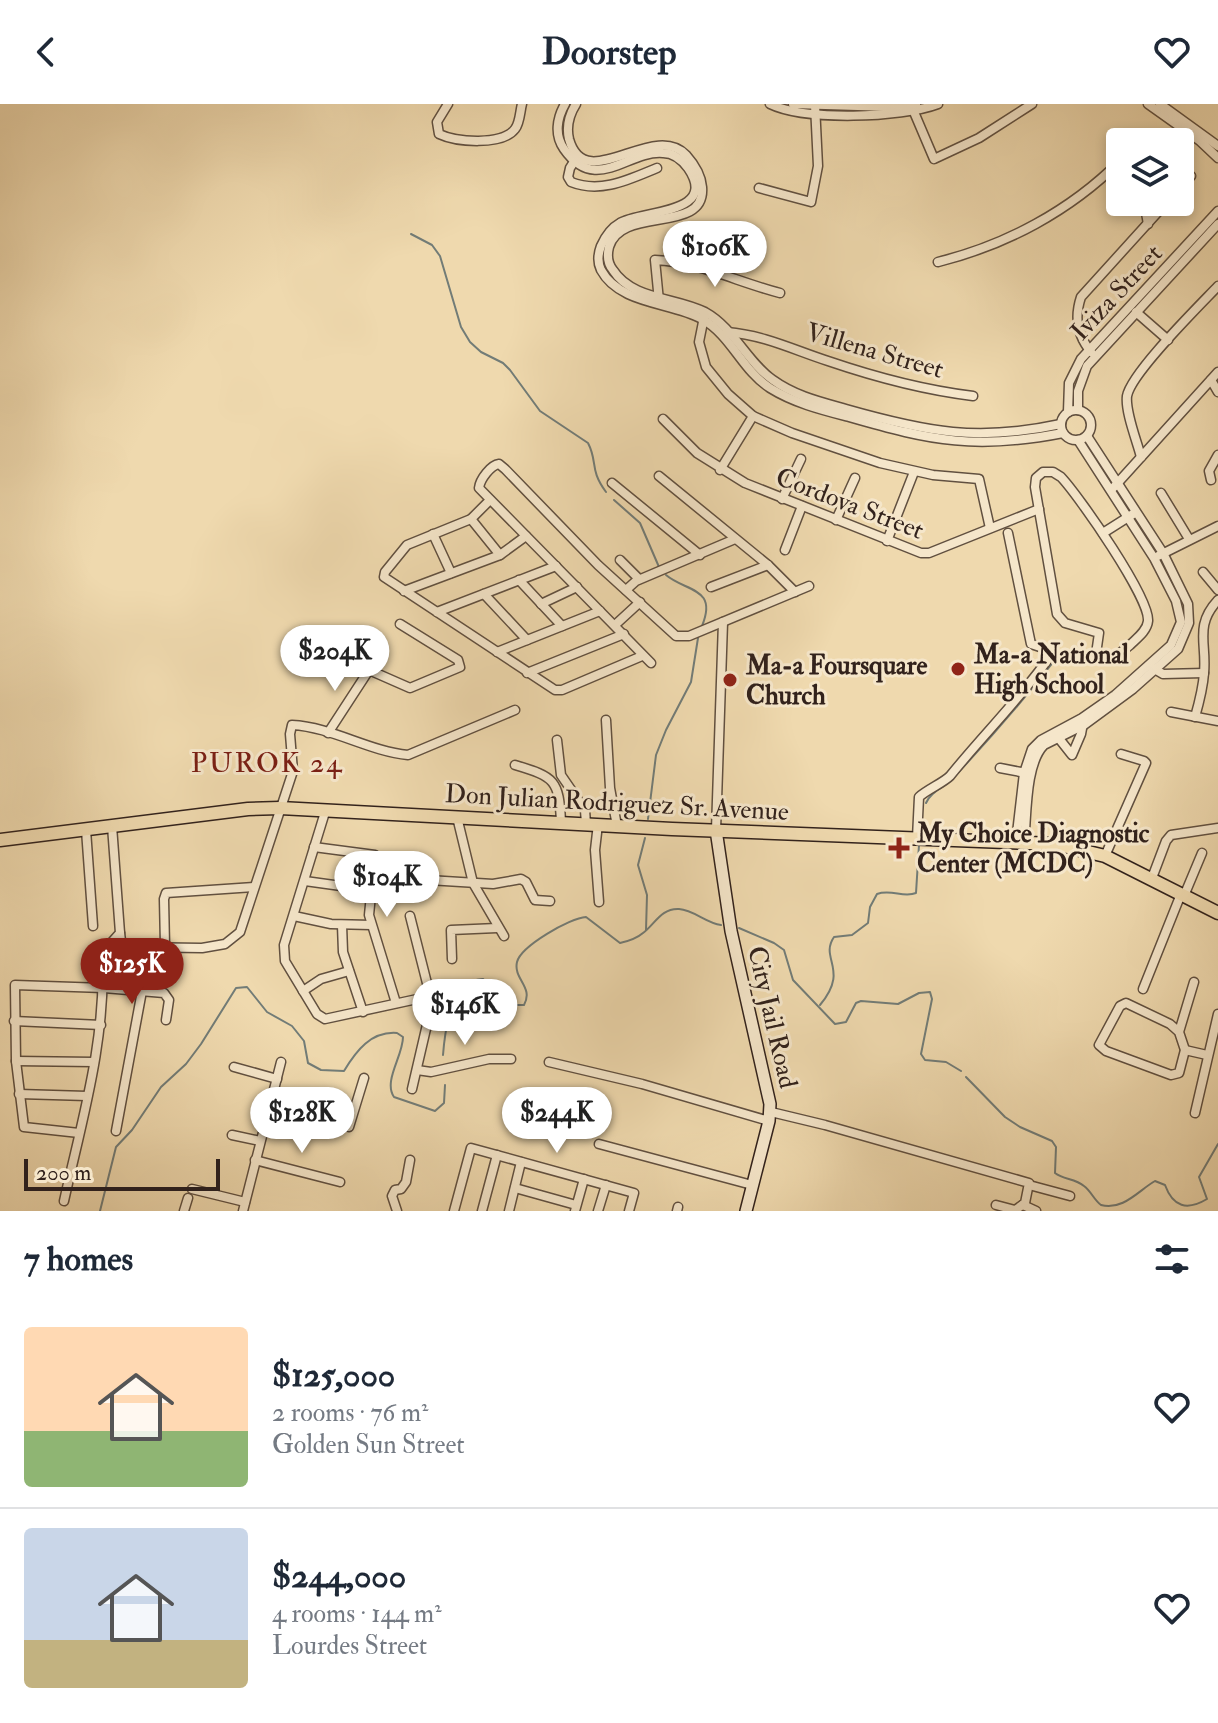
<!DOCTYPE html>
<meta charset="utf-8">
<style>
:root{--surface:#fff;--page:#f2f2f3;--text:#1f2937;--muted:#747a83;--line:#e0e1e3;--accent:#8f2418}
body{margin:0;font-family:"IM FELL Double Pica",serif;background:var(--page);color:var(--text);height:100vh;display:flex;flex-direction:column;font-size:30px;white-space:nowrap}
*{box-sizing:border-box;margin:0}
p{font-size:26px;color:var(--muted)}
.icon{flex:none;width:44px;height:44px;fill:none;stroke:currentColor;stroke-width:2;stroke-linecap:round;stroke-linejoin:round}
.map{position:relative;height:1107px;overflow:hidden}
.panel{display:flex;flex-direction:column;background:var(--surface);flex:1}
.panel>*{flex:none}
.tools{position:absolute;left:1106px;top:24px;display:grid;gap:16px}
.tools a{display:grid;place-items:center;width:88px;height:88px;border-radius:8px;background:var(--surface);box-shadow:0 4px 12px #0003;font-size:40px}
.scale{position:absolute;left:24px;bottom:20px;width:196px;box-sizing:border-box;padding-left:8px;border:4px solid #32221c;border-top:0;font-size:22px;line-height:28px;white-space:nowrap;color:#32221c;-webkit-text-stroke:6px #f5e6ca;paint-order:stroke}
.price{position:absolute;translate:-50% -68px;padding:0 18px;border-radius:28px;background:#fff;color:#222;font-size:26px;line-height:52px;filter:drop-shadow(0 2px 4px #0008)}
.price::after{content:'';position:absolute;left:50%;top:48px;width:24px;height:18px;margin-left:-12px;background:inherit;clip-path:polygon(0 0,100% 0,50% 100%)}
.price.current{background:var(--accent);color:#fff}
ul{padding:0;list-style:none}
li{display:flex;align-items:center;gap:24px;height:200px;padding:0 24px}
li+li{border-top:2px solid var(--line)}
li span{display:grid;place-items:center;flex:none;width:224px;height:160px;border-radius:8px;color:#555}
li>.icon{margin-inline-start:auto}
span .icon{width:96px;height:96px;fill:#fffc;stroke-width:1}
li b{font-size:34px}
h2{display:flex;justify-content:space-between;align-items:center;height:96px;padding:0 24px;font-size:34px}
header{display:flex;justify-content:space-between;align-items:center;height:104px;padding:0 24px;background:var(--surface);font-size:36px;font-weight:800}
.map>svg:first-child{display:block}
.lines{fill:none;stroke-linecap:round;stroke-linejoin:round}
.stream{stroke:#727c77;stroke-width:2}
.street-casing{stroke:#615040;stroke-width:11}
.secondary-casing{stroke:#32221c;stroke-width:14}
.primary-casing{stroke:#32221c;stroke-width:15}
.street{stroke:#f5e6ca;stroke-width:8}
.secondary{stroke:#f5e6ca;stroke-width:11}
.primary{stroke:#efd9ae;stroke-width:12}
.poi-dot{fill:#8f2418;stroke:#f5e6ca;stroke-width:3}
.labels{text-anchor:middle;stroke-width:6;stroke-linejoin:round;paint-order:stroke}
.street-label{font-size:26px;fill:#32221c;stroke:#f5e6ca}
.poi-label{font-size:26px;font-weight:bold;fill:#32221c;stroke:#f5e6ca;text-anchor:start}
.neighbourhood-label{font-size:28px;letter-spacing:2px;fill:#7a1f14;stroke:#f5e6ca}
</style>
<header><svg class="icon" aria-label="back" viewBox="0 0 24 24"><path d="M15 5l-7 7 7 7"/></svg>Doorstep<svg class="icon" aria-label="heart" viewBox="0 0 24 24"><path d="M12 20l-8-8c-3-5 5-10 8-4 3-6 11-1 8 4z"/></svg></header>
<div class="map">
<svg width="1218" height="1107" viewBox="0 0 1218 1107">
<rect width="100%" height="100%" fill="#efd9ae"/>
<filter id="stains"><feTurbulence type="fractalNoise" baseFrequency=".0025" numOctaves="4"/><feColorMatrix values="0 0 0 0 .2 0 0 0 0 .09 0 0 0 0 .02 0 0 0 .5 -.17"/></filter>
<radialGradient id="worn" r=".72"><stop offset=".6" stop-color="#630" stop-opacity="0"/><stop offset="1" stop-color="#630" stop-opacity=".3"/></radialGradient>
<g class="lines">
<g class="stream">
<path d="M 411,130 L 432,141 L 440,152 L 461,223 L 470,238 L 481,248 L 503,259 L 510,266 L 540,307 L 588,339 C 598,358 589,365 606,388"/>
<polyline points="614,396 640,419 659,463"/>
<path d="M 666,471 C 686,488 718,483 702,522"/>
<path d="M 926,699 C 931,687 945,683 953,674 C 990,635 1025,594 1059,551"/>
<polyline points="648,715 656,651 666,626 691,578 698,534"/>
<polyline points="645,734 638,761 647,791 646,826"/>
<polyline points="739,824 774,839 784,846 793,876 835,920 846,918 856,899 861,897 898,900 919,889 930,888 932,895 921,950 925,956 946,958 961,967"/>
<path d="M 820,901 C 850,865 819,855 834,833 L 852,831 L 868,819 L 870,803 L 877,790 C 891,785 904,794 916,789 L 919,741"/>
<path d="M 443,951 C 445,925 451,876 483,875 L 512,901 L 524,901 C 534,883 513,875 517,858 C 521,842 570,814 586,813 L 620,839 C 629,837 636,835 643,829 C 655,820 661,804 679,805 C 694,806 706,819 721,821"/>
<path d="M 966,973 L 1005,1013 L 1020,1023 L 1052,1037 L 1056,1043 L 1055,1069 C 1064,1076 1075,1074 1084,1082 C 1091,1087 1094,1096 1101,1101 C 1123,1107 1139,1086 1155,1077 L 1165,1081 C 1173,1103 1187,1107 1207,1095 L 1199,1073 L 1218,1040"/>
<path d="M 100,1107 L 116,1043 L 132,1026 L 161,983 L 186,960 L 201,940 L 236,884 L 247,883 L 267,908 L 292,922 L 304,937 L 308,959 L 321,966 L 344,967 C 356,947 371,927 397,929 L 403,933 C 403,952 383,977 394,993 L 435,1007 L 444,999 L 445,981"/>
</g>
<defs>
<g id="street">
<path d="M 448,0 L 437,18 L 439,30 C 456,38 502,42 515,25 C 520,19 520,7 522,0"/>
<path d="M 565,0 C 557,14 554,31 564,45 C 596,91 627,46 663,49 C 674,49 682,56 688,64 C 720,111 641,106 620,119 C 611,124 605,133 601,142 C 598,150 597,158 601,166 C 620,201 672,198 702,215 C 731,231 742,266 770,284 C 794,299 822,306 849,313 C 932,337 977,346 1063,329"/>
<path d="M 576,0 C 569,11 566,22 569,35 C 585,93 653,16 686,51 C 694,60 701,71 702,83 C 706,131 621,101 609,143 C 607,151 608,160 613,166 C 632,196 676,193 705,208 C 734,224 747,258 773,276 C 795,292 821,298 846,305 C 927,328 978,338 1061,320"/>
<path d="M 770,0 C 805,17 901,14 938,0"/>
<polyline points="793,0 890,3 916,0"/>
<polyline points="1148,0 1200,37 1218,54"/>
<polyline points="1160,0 1218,42"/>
<polyline points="911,1 934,55 979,34 1032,0"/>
<path d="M 577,53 L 570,64 L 568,73 L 571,78 C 601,90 630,75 657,64"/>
<polyline points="759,84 811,98 818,62 815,1"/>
<polyline points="1180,84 1191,72"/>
<polyline points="1144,98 1148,120"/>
<path d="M 938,158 C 1006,141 1070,107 1120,57"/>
<path d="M 659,197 L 655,156 C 699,158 737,178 780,189"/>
<polyline points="1136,208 1168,236"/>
<polyline points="704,213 699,238 706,263 728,290 753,312 792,329 880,359 933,371 979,375 990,424"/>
<path d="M 727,228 C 764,231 794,246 828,257 C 875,273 924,286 973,292"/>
<path d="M 1091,248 C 1077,231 1074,214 1081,193 L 1167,98"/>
<polyline points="1211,276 1218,288"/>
<circle cx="1076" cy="321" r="15"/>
<polyline points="1078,306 1078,287 1087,262 1218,120"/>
<polyline points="1068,308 1069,279 1081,255 1218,107"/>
<polyline points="663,315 697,349 745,379 921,449 929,449 1039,405"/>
<path d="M 1141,353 C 1137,337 1125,308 1127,292 C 1131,269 1199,202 1218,182"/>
<polyline points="720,366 753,312"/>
<path d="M 1043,368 L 1053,368 L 1061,373 C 1079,392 1150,494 1148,517 C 1147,527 1137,534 1130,541 C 1121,548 1115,555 1104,556 L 1096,550 L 1099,529 L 1065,519 L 1057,510 L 1035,383 L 1036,374 Z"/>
<polyline points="659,372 768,461 795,488"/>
<polyline points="1211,376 1209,367 1218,351"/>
<polyline points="612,379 700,451"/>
<polyline points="1114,383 1218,268"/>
<polyline points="1161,389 1189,435"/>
<polyline points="782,395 801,355"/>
<polyline points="490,396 471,415 407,441 385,468 384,473 555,586 562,586 642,552"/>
<polyline points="471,415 500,451"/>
<polyline points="836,416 855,374"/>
<polyline points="1103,429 1133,410"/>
<polyline points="433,430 451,469"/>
<polyline points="887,437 914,368"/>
<polyline points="785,446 802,402"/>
<polyline points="1158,452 1218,422"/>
<polyline points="620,456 639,475"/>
<polyline points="1203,468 1218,486"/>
<polyline points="519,476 562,522"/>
<polyline points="711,483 768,461"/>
<polyline points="626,486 636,477 735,435"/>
<polyline points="404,487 500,451 526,432"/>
<polyline points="484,490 527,536"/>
<polyline points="541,500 577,483"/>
<polyline points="437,508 556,462"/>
<polyline points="615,521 640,498"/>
<polyline points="497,548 600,507"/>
<path d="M 651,559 L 479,384 C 480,375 491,361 499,360 L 505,365 L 598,461 L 676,532 L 689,532 L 809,482"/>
<polyline points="1151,563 1163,570 1204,569"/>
<polyline points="527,569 624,530"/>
<polyline points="1171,608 1218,617"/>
<path d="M 1195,613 C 1199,599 1203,584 1204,569 C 1207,539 1194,522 1218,496"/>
<polyline points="606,616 610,684 617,722"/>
<polyline points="328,629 369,566 410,584 460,563 458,556 400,520"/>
<polyline points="1057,632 1072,651 1081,630 1083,619"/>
<polyline points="557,636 561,671 585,706 586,720"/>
<path d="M 515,661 C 555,673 559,676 561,718"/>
<polyline points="1000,664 1026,669"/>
<polyline points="326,705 284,841 285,857 317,910 325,915 431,892"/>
<polyline points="457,713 473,779 504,832"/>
<polyline points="598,720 595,746 599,798"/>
<polyline points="86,726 93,822"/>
<polyline points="716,726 723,518"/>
<path d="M 917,734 L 919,693 C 928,685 943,679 950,672 C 983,631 1021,594 1051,551 L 1049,546 L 1031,540 L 1008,429"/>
<polyline points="1016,738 1024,669 1032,645 1041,636 1082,614 1115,591 1171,541 1181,518 1176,497 1154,454 1078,336"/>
<path d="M 1024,739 C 1027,712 1025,660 1044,641 L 1084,621 L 1133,585 L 1178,545 L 1189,519 L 1188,500 L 1163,449 L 1087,332"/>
<polyline points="314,743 375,751 369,811 396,899"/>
<polyline points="1105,752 1146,659 1144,657 1121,650"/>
<polyline points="396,774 493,780 521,775 526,778 535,796 550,797"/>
<polyline points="1152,774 1166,737 1171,731 1218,724"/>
<polyline points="305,777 370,786"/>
<polyline points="1184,792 1202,749"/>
<polyline points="294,812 331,820 371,821"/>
<polyline points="410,812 432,899 412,985"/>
<polyline points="342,821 343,848 363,908"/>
<path d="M 120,829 L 121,837 L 130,843 L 202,844 L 225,840 L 240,828 L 293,667 L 290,630 L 292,621 C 332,623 368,647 408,651 L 515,606"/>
<polyline points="165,842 164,795 166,789 254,783"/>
<polyline points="452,855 451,826 497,824"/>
<polyline points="1143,885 1181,790"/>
<polyline points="303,887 321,875 349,867"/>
<polyline points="14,917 101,921"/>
<polyline points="1179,928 1170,920 1126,899 1120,902 1099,941 1106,947 1171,971 1179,969 1185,946 1179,928 1194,878"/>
<polyline points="1185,946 1207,951"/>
<polyline points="16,957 94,958"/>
<polyline points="549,958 642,980 769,1017"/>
<polyline points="234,963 277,975"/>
<polyline points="417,966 431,968 489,955 511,955"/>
<polyline points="19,990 87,992"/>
<polyline points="269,1005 349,1023 364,974"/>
<polyline points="771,1008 825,1021 1029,1079 1025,1099 1014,1107"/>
<polyline points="1195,1009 1218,910"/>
<polyline points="116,1027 142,887"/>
<polyline points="79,1029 24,1023 16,957 15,881 104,884 164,889 169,896 166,916"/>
<polyline points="232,1031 260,1037"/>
<polyline points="599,1040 752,1081"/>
<polyline points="255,1056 340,1078"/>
<polyline points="1029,1081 1070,1092"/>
<polyline points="515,1084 576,1101"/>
<polyline points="192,1085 245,1098"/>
<path d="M 64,1097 C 82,1016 107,933 102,849 L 120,829 L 112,722"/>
<polyline points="996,1101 1015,1106"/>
<polyline points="1023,1101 1036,1107"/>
<polyline points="184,1107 188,1094"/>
<polyline points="243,1107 281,958"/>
<polyline points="397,1107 392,1092 395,1086 401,1085 406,1078 410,1056"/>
<polyline points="454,1107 471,1044 634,1089 629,1107"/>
<polyline points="482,1107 497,1051"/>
<polyline points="509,1107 521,1058"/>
<polyline points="575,1107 584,1075"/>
<polyline points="598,1107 606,1081"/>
<polyline points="677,1107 678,1103"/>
</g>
<polyline id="secondary" points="716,726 731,827 770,1000 769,1017 746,1107"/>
<polyline id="primary" points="0,736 248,705 280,704 672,725 1055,740 1105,752 1218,809"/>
</defs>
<use href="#street" class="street-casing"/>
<use href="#secondary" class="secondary-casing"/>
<use href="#primary" class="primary-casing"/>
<use href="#street" class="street"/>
<use href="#secondary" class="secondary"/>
<use href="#primary" class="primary"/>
</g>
<g class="poi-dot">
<circle cx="958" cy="565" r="8"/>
<circle cx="730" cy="576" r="8"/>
<path d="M895 732h8v8h8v8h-8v8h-8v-8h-8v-8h8z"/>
</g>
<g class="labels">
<g class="street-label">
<text transform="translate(1116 188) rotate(-47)" y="9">Iviza Street</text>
<text transform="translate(875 246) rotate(16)" y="9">Villena Street</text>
<text transform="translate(850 399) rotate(21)" y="9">Cordova Street</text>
<text transform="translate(617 698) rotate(3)" y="9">Don Julian Rodriguez Sr. Avenue</text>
<text transform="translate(773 913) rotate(77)" y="9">City Jail Road</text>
</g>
<g class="poi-label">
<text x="974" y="559">Ma-a National<tspan x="974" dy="30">High School</tspan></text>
<text x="746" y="570">Ma-a Foursquare<tspan x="746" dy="30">Church</tspan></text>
<text x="917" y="738">My Choice Diagnostic<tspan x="917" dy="30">Center (MCDC)</tspan></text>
</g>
<g class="neighbourhood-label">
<text x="267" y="668">PUROK 24</text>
</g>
</g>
<rect width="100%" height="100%" filter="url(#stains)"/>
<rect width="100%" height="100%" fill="url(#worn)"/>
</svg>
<div class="tools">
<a><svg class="icon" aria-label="layers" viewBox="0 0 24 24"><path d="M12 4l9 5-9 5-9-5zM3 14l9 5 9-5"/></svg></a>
</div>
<div class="scale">200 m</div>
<b class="price" style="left:715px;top:185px">$106K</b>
<b class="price" style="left:335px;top:589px">$204K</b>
<b class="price" style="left:387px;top:815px">$104K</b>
<b class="price current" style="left:132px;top:902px">$125K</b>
<b class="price" style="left:465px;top:943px">$146K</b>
<b class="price" style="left:302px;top:1051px">$128K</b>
<b class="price" style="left:557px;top:1051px">$244K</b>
</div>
<section class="panel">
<h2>7 homes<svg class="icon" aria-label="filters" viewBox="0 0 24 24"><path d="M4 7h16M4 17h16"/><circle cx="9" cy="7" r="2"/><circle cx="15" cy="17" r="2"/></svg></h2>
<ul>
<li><span style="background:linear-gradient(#ffd9b3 65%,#8fb573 0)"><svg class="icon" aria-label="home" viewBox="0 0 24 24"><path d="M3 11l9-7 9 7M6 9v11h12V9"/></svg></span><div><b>$125,000</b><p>2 rooms · 76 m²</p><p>Golden Sun Street</p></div><svg class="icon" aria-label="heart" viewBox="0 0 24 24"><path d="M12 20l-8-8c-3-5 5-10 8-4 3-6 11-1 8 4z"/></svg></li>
<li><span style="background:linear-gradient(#c9d6e8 70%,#c2b280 0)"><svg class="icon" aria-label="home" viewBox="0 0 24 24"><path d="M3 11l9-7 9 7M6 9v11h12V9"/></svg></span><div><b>$244,000</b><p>4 rooms · 144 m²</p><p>Lourdes Street</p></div><svg class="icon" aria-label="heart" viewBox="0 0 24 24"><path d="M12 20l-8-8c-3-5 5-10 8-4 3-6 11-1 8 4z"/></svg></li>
</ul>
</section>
